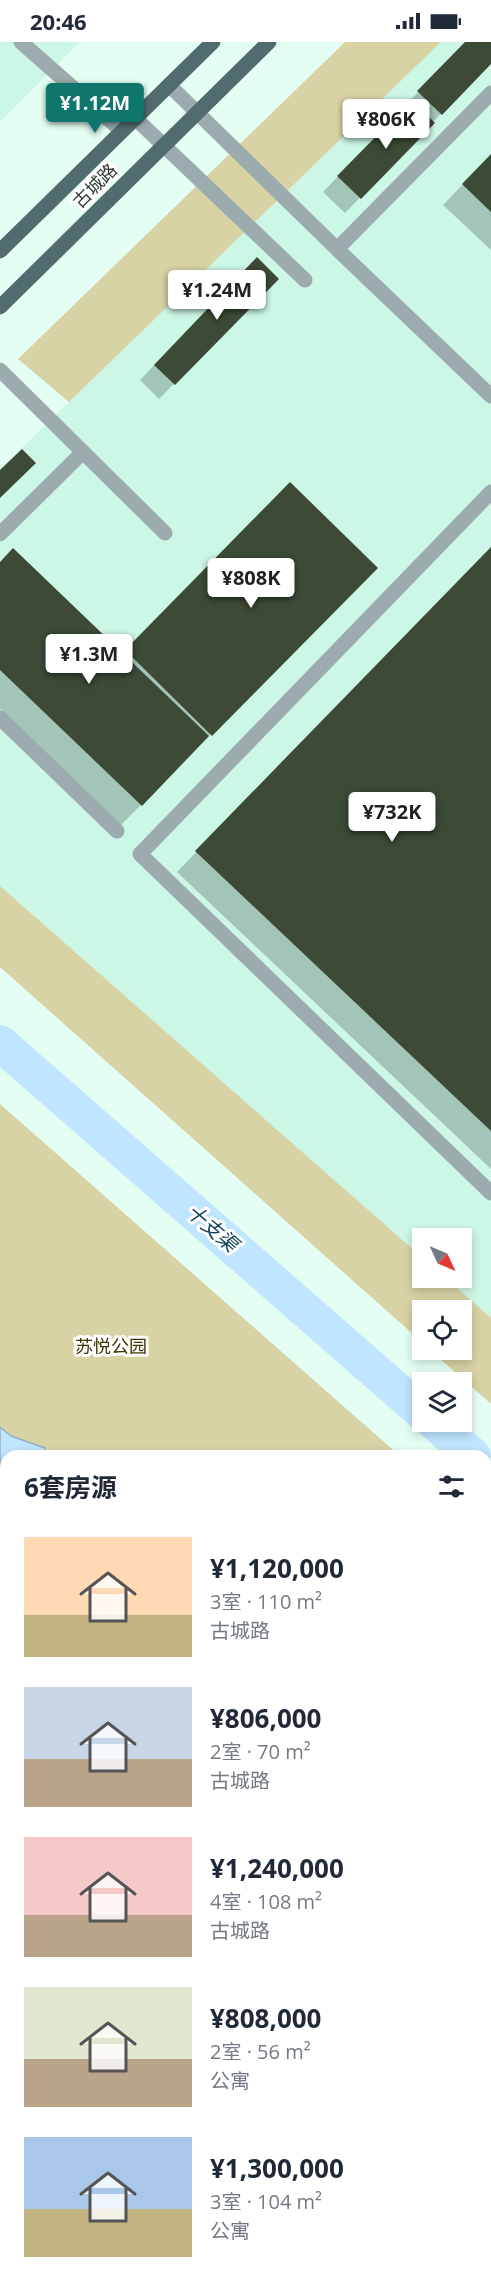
<!DOCTYPE html>
<html lang="zh">
<meta charset="utf-8">
<style>
:root{--surface:#fff;--page:#f2f2f3;--text:#1f2937;--muted:#747a83;--accent:#0f766e}
body{margin:0;font-family:"Open Sans","Noto Sans SC",sans-serif;background:var(--page);color:var(--text);height:100vh;display:flex;flex-direction:column;font-size:22px;white-space:nowrap}
*{box-sizing:border-box;margin:0}
p{font-size:20px;color:var(--muted)}
.icon{flex:none;width:33px;height:33px;fill:none;stroke:currentColor;stroke-width:2;stroke-linecap:round;stroke-linejoin:round}
.map{position:relative;flex:1;overflow:hidden}
.sheet{position:absolute;left:0px;top:1408px;width:492px;height:836px;display:flex;flex-direction:column;background:var(--surface);border-radius:18px 18px 0 0;box-shadow:0 3px 9px #0003}
.sheet>*{flex:none}
.needle{width:39px;rotate:134deg}
.buttons{position:absolute;left:412px;top:1186px;display:grid;gap:12px}
.buttons a{display:grid;place-items:center;width:60px;height:60px;border-radius:0px;background:var(--surface);box-shadow:0 3px 9px #0003;font-size:30px}
.price{position:absolute;translate:-50% -51px;padding:0 14px;border-radius:6px;background:#fff;color:#222;font-size:20px;line-height:39px;filter:drop-shadow(0 2px 3px #0008)}
.price::after{content:'';position:absolute;left:50%;top:36px;width:18px;height:14px;margin-left:-9px;background:inherit;clip-path:polygon(0 0,100% 0,50% 100%)}
.price.active{background:var(--accent);color:#fff}
ul{padding:0;list-style:none}
li{display:flex;align-items:center;gap:18px;height:150px;padding:0 24px}
li span{display:grid;place-items:center;flex:none;width:168px;height:120px;border-radius:0px;color:#555}
li>.icon{margin-inline-start:auto}
span .icon{width:72px;height:72px;fill:#fffc;stroke-width:1}
li b{font-size:26px}
h2{display:flex;justify-content:space-between;align-items:center;height:72px;padding:0 24px;font-size:26px}
.status{display:flex;justify-content:space-between;align-items:center;height:42px;padding:0 30px;background:var(--surface);direction:ltr}
.status svg{height:16px;fill:currentColor}
.map>svg:first-child{display:block}
.built{fill:#ccf6e6}
.green{fill:#d8d3a5}
.water{fill:#c0e5fe;stroke:#94b2c2;stroke-width:1.5}
.shadow{fill:#0003}
.lines{fill:none;stroke-linecap:round;stroke-linejoin:round}
.canal{stroke:#c0e5fe;stroke-width:36}
.river{stroke:#c0e5fe;stroke-width:62}
.building{fill:#3c4a36}
.minor{stroke:#9cabad;stroke-width:15}
.major{stroke:#516c6f;stroke-width:15}
.labels{text-anchor:middle;stroke-width:6;stroke-linejoin:round;paint-order:stroke}
.street-label{font-size:18px;fill:#2f3c37;stroke:#fff}
.park-label{font-size:18px;fill:#3d3700;stroke:#fff}
.water-label{font-size:20px;font-style:italic;fill:#11425f;stroke:#fff}
</style>
<div class="status"><b>20:46</b><svg viewBox="0 0 49 12"><path d="M0 12V9h3v3zM5 12V6h3v6zM10 12V3h3v9zM15 12V0h3v12zM26 1h20v11H26zM47 4h2v5h-2z"/></svg></div>
<div class="map">
<svg width="491" height="2243" viewBox="0 0 491 2243">
<rect width="100%" height="100%" fill="#e4fef4"/>
<g class="built">
<polygon points="0,0 80,0 0,80"/>
<polygon points="441,0 491,0 491,1276 446,1236 462,1236 462,1197 423,1197 423,1216 0,844 0,427"/>
<polygon points="491,2119 491,2243 375,2243 379,2238 486,2238 486,2125"/>
</g>
<g class="green">
<polygon points="345,0 441,0 69,360 18,317"/>
<polygon points="0,844 423,1216 423,1236 446,1236 491,1276 491,1362 430,1308 462,1308 462,1269 423,1269 423,1301 0,925"/>
<polygon points="0,1062 400,1414 6,1414 6,2003 0,1996"/>
<polygon points="486,1491 491,1495 491,1941 486,1946"/>
</g>
<polygon class="water" points="0,1385 11,1394 45,1406 42,1414 6,1414 6,1419 4,1418 0,1425"/>
<g class="shadow">
<polygon points="466,0 491,0 491,20 345,171 323,150"/>
<polygon points="491,113 491,208 443,163"/>
<polygon points="242,232 277,237 159,357 140,338"/>
<polygon points="290,443 375,526 121,783 0,667 0,522 122,613"/>
<polygon points="491,506 491,1127 177,830"/>
</g>
<g class="lines">
<g class="canal">
<polyline points="0,1001 423,1371"/>
<polyline points="434,1380 473,1414"/>
</g>
<g class="river">
<polyline points="486,2018 491,2013"/>
<polyline points="274,2243 279,2238"/>
</g>
</g>
<g class="building">
<polygon points="465,0 491,0 491,22 442,73 417,49"/>
<polygon points="412,58 435,81 361,157 337,134"/>
<polygon points="491,112 491,170 462,142"/>
<polygon points="257,215 279,237 175,343 154,323"/>
<polygon points="22,407 36,421 0,456 0,428"/>
<polygon points="290,440 378,526 212,694 125,608"/>
<polygon points="491,505 491,1089 195,809"/>
<polygon points="13,506 209,694 142,764 0,628 0,520"/>
<polygon points="491,2184 491,2243 435,2243 440,2238 486,2238 486,2189"/>
</g>
<g class="lines">
<g class="minor">
<polyline points="21,0 122,89"/>
<polyline points="169,43 337,207"/>
<polyline points="491,51 337,207 491,354"/>
<polyline points="135,76 305,238"/>
<polyline points="0,328 165,491"/>
<polyline points="491,450 140,812 491,1151"/>
<polyline points="0,492 83,410"/>
<polyline points="0,676 117,789"/>
<polyline points="0,2086 6,2093"/>
<polyline points="130,2238 135,2243"/>
</g>
<g class="major">
<polyline points="0,209 213,0"/>
<polyline points="0,265 269,0"/>
</g>
</g>
<g class="labels">
<g class="street-label">
<text transform="translate(95 144) rotate(-45)" y="6">古城路</text>
</g>
<g class="park-label">
<text x="111" y="1311">苏悦公园</text>
</g>
<g class="water-label">
<text transform="translate(212 1186) rotate(41)" y="7">十支渠</text>
</g>
</g>
</svg>
<div class="buttons">
<a><svg class="needle" viewBox="-14 -14 28 28"><path d="M0-13l5 13h-10z" fill="#e53935"/><path d="M0 13l5-13h-10z" fill="#747a83"/></svg></a>
<a><svg class="icon" aria-label="locate" viewBox="0 0 24 24"><circle cx="12" cy="12" r="6"/><path d="M12 2v4M12 18v4M2 12h4M18 12h4"/></svg></a>
<a><svg class="icon" aria-label="layers" viewBox="0 0 24 24"><path d="M12 4l9 5-9 5-9-5zM3 14l9 5 9-5"/></svg></a>
</div>
<b class="price active" style="left:95px;top:92px">¥1.12M</b>
<b class="price" style="left:386px;top:108px">¥806K</b>
<b class="price" style="left:217px;top:279px">¥1.24M</b>
<b class="price" style="left:251px;top:567px">¥808K</b>
<b class="price" style="left:89px;top:643px">¥1.3M</b>
<b class="price" style="left:392px;top:801px">¥732K</b>
<section class="sheet">
<h2>6套房源<svg class="icon" aria-label="filters" viewBox="0 0 24 24"><path d="M4 7h16M4 17h16"/><circle cx="9" cy="7" r="2"/><circle cx="15" cy="17" r="2"/></svg></h2>
<ul>
<li><span style="background:linear-gradient(#ffd9b3 65%,#c2b280 0)"><svg class="icon" aria-label="home" viewBox="0 0 24 24"><path d="M3 11l9-7 9 7M6 9v11h12V9"/></svg></span><div><b>¥1,120,000</b><p>3室 · 110 m²</p><p>古城路</p></div></li>
<li><span style="background:linear-gradient(#c9d6e8 60%,#b9a48a 0)"><svg class="icon" aria-label="home" viewBox="0 0 24 24"><path d="M3 11l9-7 9 7M6 9v11h12V9"/></svg></span><div><b>¥806,000</b><p>2室 · 70 m²</p><p>古城路</p></div></li>
<li><span style="background:linear-gradient(#f6c9c9 65%,#b9a48a 0)"><svg class="icon" aria-label="home" viewBox="0 0 24 24"><path d="M3 11l9-7 9 7M6 9v11h12V9"/></svg></span><div><b>¥1,240,000</b><p>4室 · 108 m²</p><p>古城路</p></div></li>
<li><span style="background:linear-gradient(#dfe7d0 60%,#b9a48a 0)"><svg class="icon" aria-label="home" viewBox="0 0 24 24"><path d="M3 11l9-7 9 7M6 9v11h12V9"/></svg></span><div><b>¥808,000</b><p>2室 · 56 m²</p><p>公寓</p></div></li>
<li><span style="background:linear-gradient(#a9c7e8 60%,#c2b280 0)"><svg class="icon" aria-label="home" viewBox="0 0 24 24"><path d="M3 11l9-7 9 7M6 9v11h12V9"/></svg></span><div><b>¥1,300,000</b><p>3室 · 104 m²</p><p>公寓</p></div></li>
</ul>
</section>
</div>
